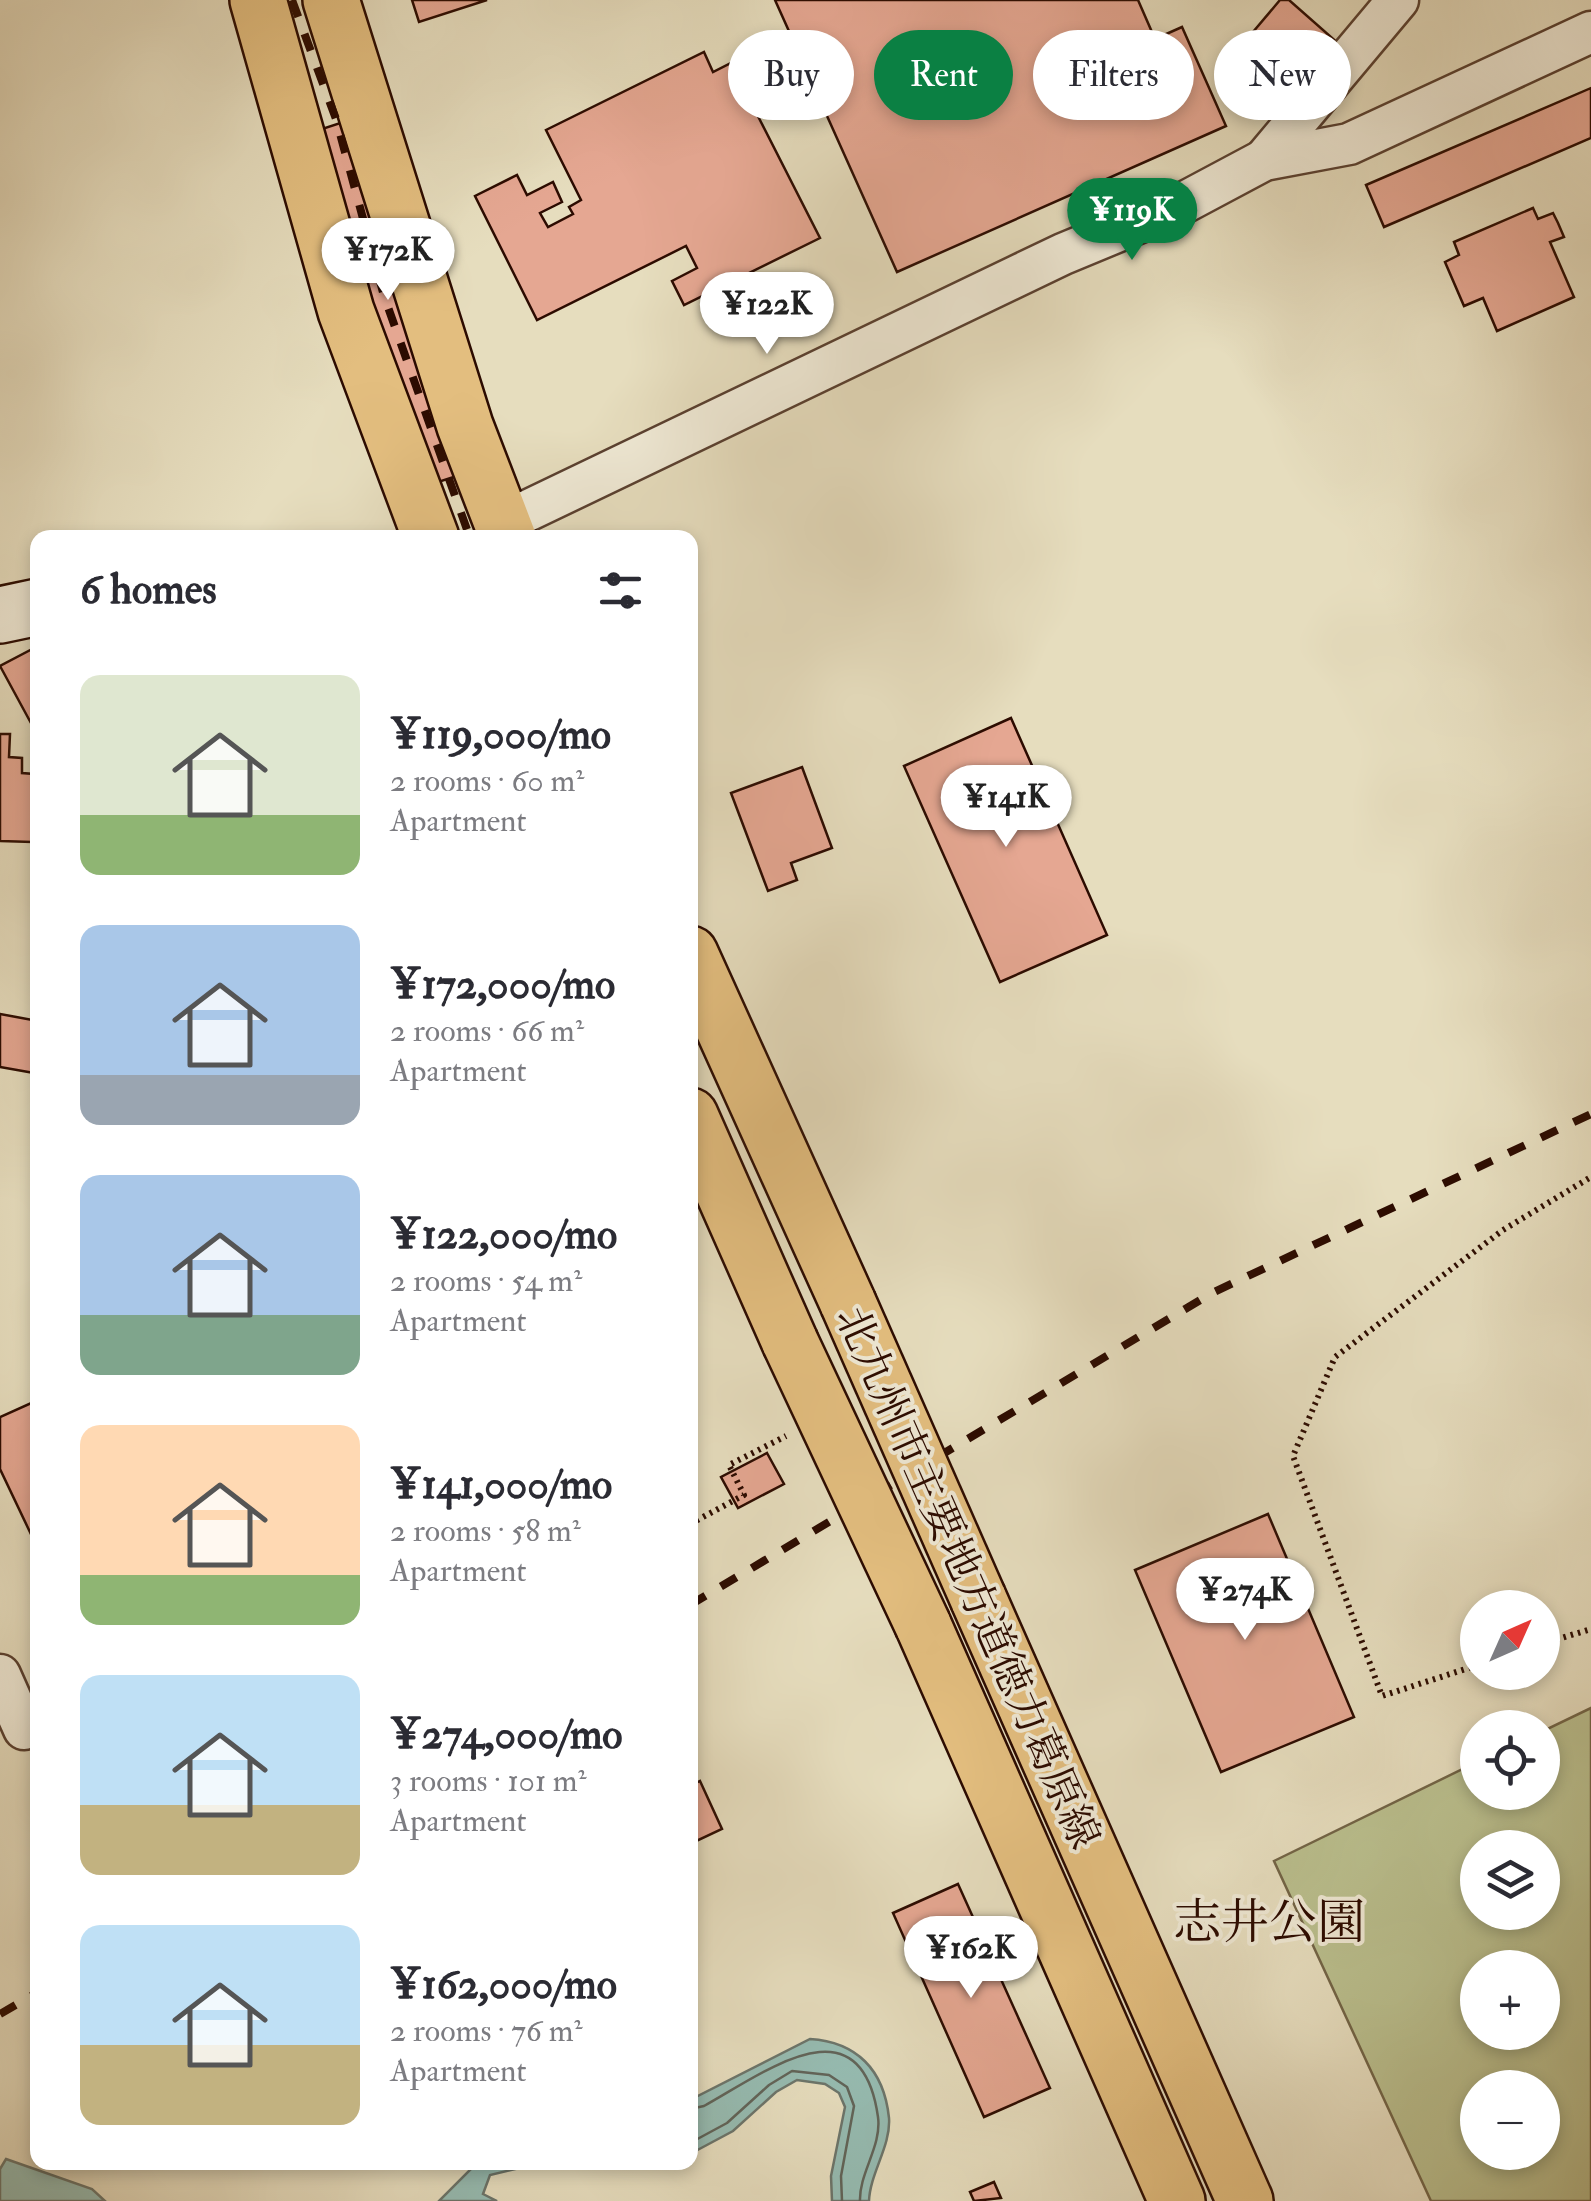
<!DOCTYPE html>
<meta charset="utf-8">
<style>
:root{--surface:#fff;--page:#f7f7f7;--text:#2b2b33;--muted:#7c7c81;--accent:#0b8043}
body{margin:0;font-family:"IM FELL Double Pica","Noto Serif JP",serif;background:var(--page);color:var(--text);height:100vh;display:flex;flex-direction:column;font-size:38px;white-space:nowrap}
*{box-sizing:border-box;margin:0}
p{font-size:32px;color:var(--muted)}
.icon{flex:none;width:55px;height:55px;fill:none;stroke:currentColor;stroke-width:2;stroke-linecap:round;stroke-linejoin:round}
.map{position:relative;flex:1;overflow:hidden}
.panel{position:absolute;left:30px;top:530px;width:668px;height:1640px;display:flex;flex-direction:column;background:var(--surface);border-radius:20px;box-shadow:0 5px 15px #0003}
.panel>*{flex:none}
.banner{position:absolute;left:728px;top:30px;width:712px;height:90px;display:flex;gap:20px}
.needle{width:65px;rotate:45deg}
.buttons{position:absolute;left:1460px;top:1590px;display:grid;gap:20px}
.buttons a{display:grid;place-items:center;width:100px;height:100px;border-radius:50%;background:var(--surface);box-shadow:0 5px 15px #0003;font-size:50px}
.price{position:absolute;translate:-50% -85px;padding:0 22px;border-radius:35px;background:#fff;color:#222;font-size:32px;line-height:65px;filter:drop-shadow(0 2px 5px #0008)}
.price::after{content:'';position:absolute;left:50%;top:60px;width:30px;height:22px;margin-left:-15px;background:inherit;clip-path:polygon(0 0,100% 0,50% 100%)}
.price.current{background:var(--accent);color:#fff}
ul{padding:0;list-style:none}
li{display:flex;align-items:center;gap:30px;height:250px;padding:0 50px}
li span{display:grid;place-items:center;flex:none;width:280px;height:200px;border-radius:20px;color:#555}
li>.icon{margin-inline-start:auto}
span .icon{width:120px;height:120px;fill:#fffc;stroke-width:1}
li b{font-size:42px}
h2{display:flex;justify-content:space-between;align-items:center;height:120px;padding:0 50px;font-size:42px}
.tag{padding:0 35px;border-radius:45px;background:var(--surface);box-shadow:0 5px 15px #0003;font-size:35px;line-height:90px}
.tag.current{background:var(--accent);color:#fff}
.map>svg:first-child{display:block}
.green{fill:#babf8e;stroke:#736547;stroke-width:2.5;fill-rule:evenodd}
.water{fill:#96bcb2;stroke:#6c756b;stroke-width:2.5}
.lines{fill:none;stroke-linecap:round;stroke-linejoin:round}
.shore{stroke:#616459;stroke-width:2.5}
.building{fill:#e5a792;stroke:#2c0b00;stroke-width:2.5}
.street-casing{stroke:#5a4030;stroke-width:45}
.secondary-casing{stroke:#2c0b00;stroke-width:60}
.primary-casing{stroke:#2c0b00;stroke-width:60}
.path{stroke:#2c0b00;stroke-width:6;stroke-dasharray:2.5 5;stroke-linecap:butt}
.street{stroke:#efe9d5;stroke-width:40}
.secondary{stroke:#efe9d5;stroke-width:55}
.primary{stroke:#e3be7f;stroke-width:55}
.rail{stroke:#2c0b00;stroke-width:8;stroke-dasharray:18 18;stroke-linecap:butt}
.primary-bridge-casing{stroke:#2c0b00;stroke-width:60;stroke-linecap:butt}
.primary-bridge{stroke:#e3be7f;stroke-width:55}
.labels{text-anchor:middle;stroke-width:8;stroke-linejoin:round;paint-order:stroke}
.street-label{font-size:42px;fill:#2c0b00;stroke:#efe9d5}
.quarter-label{font-size:48px;fill:#2c0b00;stroke:#efe9d5}
</style>
<div class="map">
<svg width="1591" height="2201" viewBox="0 0 1591 2201">
<rect width="100%" height="100%" fill="#e6ddbe"/>
<filter id="stains"><feTurbulence type="fractalNoise" baseFrequency=".002" numOctaves="4"/><feColorMatrix values="0 0 0 0 .2 0 0 0 0 .09 0 0 0 0 .02 0 0 0 .5 -.17"/></filter>
<radialGradient id="worn" r=".72"><stop offset=".6" stop-color="#630" stop-opacity="0"/><stop offset="1" stop-color="#630" stop-opacity=".3"/></radialGradient>
<path class="green" d="M 1591,1708 L 1591,2201 L 1431,2201 L 1274,1861 L 1477,1762 L 1478,1792 L 1542,1792 L 1543,1731 ZM 1478,1848 L 1542,1848 L 1542,1912 L 1478,1912 ZM 1478,1968 L 1542,1968 L 1542,2032 L 1478,2032 ZM 1478,2088 L 1542,2088 L 1542,2152 L 1478,2152 Z"/>
<g class="water">
<path d="M 810,2039 C 856,2042 884,2069 889,2118 C 891,2146 870,2173 869,2201 L 832,2201 L 831,2176 L 845,2107 L 839,2093 L 825,2084 L 797,2080 L 776,2092 L 733,2131 L 690,2154 L 690,2100 Z"/>
<polygon points="6,2159 92,2189 105,2201 0,2201 0,2169"/>
<polygon points="477,2163 477,2162 541,2163 490,2175 483,2194 497,2201 439,2201"/>
</g>
<g class="lines">
<g class="shore">
<path d="M 690,2109 L 704,2106 C 764,2073 861,1997 878,2117 C 882,2146 859,2173 860,2201"/>
<polyline points="690,2143 727,2123 769,2085 792,2071 829,2075 847,2087 854,2106 841,2176 842,2201"/>
</g>
</g>
<g class="building">
<polygon points="412,0 487,0 419,22"/>
<polygon points="775,0 1138,0 1155,39 1182,27 1226,126 897,272"/>
<polygon points="1280,0 1289,0 1339,44 1302,87 1296,82 1290,90 1264,68 1271,60 1247,39"/>
<polygon points="704,52 713,72 731,63 820,238 684,305 672,281 697,268 686,246 537,320 475,196 517,175 527,195 553,182 562,202 540,213 548,227 573,214 569,207 581,200 546,130"/>
<polygon points="1591,88 1591,138 1384,227 1366,185"/>
<polygon points="374,112 491,465 401,494 285,141"/>
<polygon points="1533,208 1538,219 1553,213 1558,223 1564,237 1550,242 1574,297 1497,331 1483,298 1464,306 1445,262 1459,255 1454,242"/>
<polygon points="38,646 38,736 0,666"/>
<polygon points="1011,718 1107,935 1000,982 904,766"/>
<polygon points="0,734 10,734 9,757 22,758 22,773 34,774 32,842 0,841"/>
<polygon points="802,767 832,848 791,863 797,880 768,891 731,793"/>
<polygon points="0,1014 38,1021 34,1073 0,1067"/>
<polygon points="38,1400 38,1549 0,1469 0,1417"/>
<polygon points="767,1453 784,1484 738,1508 721,1477"/>
<polygon points="1268,1514 1354,1717 1221,1772 1135,1570"/>
<polygon points="700,1781 722,1829 690,1844 690,1786"/>
<polygon points="958,1884 1050,2088 984,2117 893,1913"/>
<polygon points="994,2182 1001,2198 974,2201 970,2192"/>
</g>
<g class="lines">
<defs>
<g id="street">
<polyline points="1264,160 1398,0"/>
<polyline points="502,523 1063,254 1174,208 1264,160 1349,144 1591,32"/>
<polyline points="0,1675 24,1729"/>
</g>
<polyline id="secondary" points="0,615 38,607"/>
<g id="primary">
<polyline points="258,0 346,311 431,538"/>
<polyline points="331,0 465,426 508,538"/>
<polyline points="690,954 848,1303"/>
<polyline points="690,1116 790,1342"/>
<polyline points="978,1598 1245,2201"/>
<polyline points="923,1625 1177,2201"/>
</g>
</defs>
<use href="#street" class="street-casing"/>
<use href="#secondary" class="secondary-casing"/>
<use href="#primary" class="primary-casing"/>
<g class="path">
<polyline points="690,1524 744,1495 729,1465 786,1436"/>
<polyline points="1542,1644 1591,1629"/>
<polyline points="1478,1665 1382,1696 1293,1456 1335,1357 1503,1230 1591,1177"/>
</g>
<use href="#street" class="street"/>
<use href="#secondary" class="secondary"/>
<use href="#primary" class="primary"/>
<g class="rail">
<polyline points="292,0 336,119 384,296 470,538"/>
<polyline points="690,1605 1212,1293 1591,1114"/>
<polyline points="0,2014 38,1992"/>
</g>
<defs>
<g id="primary-bridge">
<polyline points="848,1303 978,1598"/>
<polyline points="790,1342 923,1625"/>
</g>
</defs>
<use href="#primary-bridge" class="primary-bridge-casing"/>
<use href="#primary-bridge" class="primary-bridge"/>
</g>
<g class="labels">
<g class="street-label">
<text transform="translate(969 1577) rotate(66)" y="15">北九州市主要地方道徳力葛原線</text>
</g>
<g class="quarter-label">
<text x="1269" y="1938">志井公園</text>
</g>
</g>
<rect width="100%" height="100%" filter="url(#stains)"/>
<rect width="100%" height="100%" fill="url(#worn)"/>
</svg>
<div class="buttons">
<a><svg class="needle" viewBox="-14 -14 28 28"><path d="M0-13l5 13h-10z" fill="#e53935"/><path d="M0 13l5-13h-10z" fill="#7c7c81"/></svg></a>
<a><svg class="icon" aria-label="locate" viewBox="0 0 24 24"><circle cx="12" cy="12" r="6"/><path d="M12 2v4M12 18v4M2 12h4M18 12h4"/></svg></a>
<a><svg class="icon" aria-label="layers" viewBox="0 0 24 24"><path d="M12 4l9 5-9 5-9-5zM3 14l9 5 9-5"/></svg></a>
<a>+</a>
<a>−</a>
</div>
<b class="price current" style="left:1132px;top:263px">¥119K</b>
<b class="price" style="left:388px;top:303px">¥172K</b>
<b class="price" style="left:767px;top:357px">¥122K</b>
<b class="price" style="left:1006px;top:850px">¥141K</b>
<b class="price" style="left:1245px;top:1643px">¥274K</b>
<b class="price" style="left:971px;top:2001px">¥162K</b>
<div class="banner">
<a class="tag">Buy</a>
<a class="tag current">Rent</a>
<a class="tag">Filters</a>
<a class="tag">New</a>
</div>
<section class="panel">
<h2>6 homes<svg class="icon" aria-label="filters" viewBox="0 0 24 24"><path d="M4 7h16M4 17h16"/><circle cx="9" cy="7" r="2"/><circle cx="15" cy="17" r="2"/></svg></h2>
<ul>
<li><span style="background:linear-gradient(#dfe7d0 70%,#8fb573 0)"><svg class="icon" aria-label="home" viewBox="0 0 24 24"><path d="M3 11l9-7 9 7M6 9v11h12V9"/></svg></span><div><b>¥119,000/mo</b><p>2 rooms · 60 m²</p><p>Apartment</p></div></li>
<li><span style="background:linear-gradient(#a9c7e8 75%,#9aa5b1 0)"><svg class="icon" aria-label="home" viewBox="0 0 24 24"><path d="M3 11l9-7 9 7M6 9v11h12V9"/></svg></span><div><b>¥172,000/mo</b><p>2 rooms · 66 m²</p><p>Apartment</p></div></li>
<li><span style="background:linear-gradient(#a9c7e8 70%,#7fa58c 0)"><svg class="icon" aria-label="home" viewBox="0 0 24 24"><path d="M3 11l9-7 9 7M6 9v11h12V9"/></svg></span><div><b>¥122,000/mo</b><p>2 rooms · 54 m²</p><p>Apartment</p></div></li>
<li><span style="background:linear-gradient(#ffd9b3 75%,#8fb573 0)"><svg class="icon" aria-label="home" viewBox="0 0 24 24"><path d="M3 11l9-7 9 7M6 9v11h12V9"/></svg></span><div><b>¥141,000/mo</b><p>2 rooms · 58 m²</p><p>Apartment</p></div></li>
<li><span style="background:linear-gradient(#bfe0f5 65%,#c2b280 0)"><svg class="icon" aria-label="home" viewBox="0 0 24 24"><path d="M3 11l9-7 9 7M6 9v11h12V9"/></svg></span><div><b>¥274,000/mo</b><p>3 rooms · 101 m²</p><p>Apartment</p></div></li>
<li><span style="background:linear-gradient(#bfe0f5 60%,#c2b280 0)"><svg class="icon" aria-label="home" viewBox="0 0 24 24"><path d="M3 11l9-7 9 7M6 9v11h12V9"/></svg></span><div><b>¥162,000/mo</b><p>2 rooms · 76 m²</p><p>Apartment</p></div></li>
</ul>
</section>
</div>
